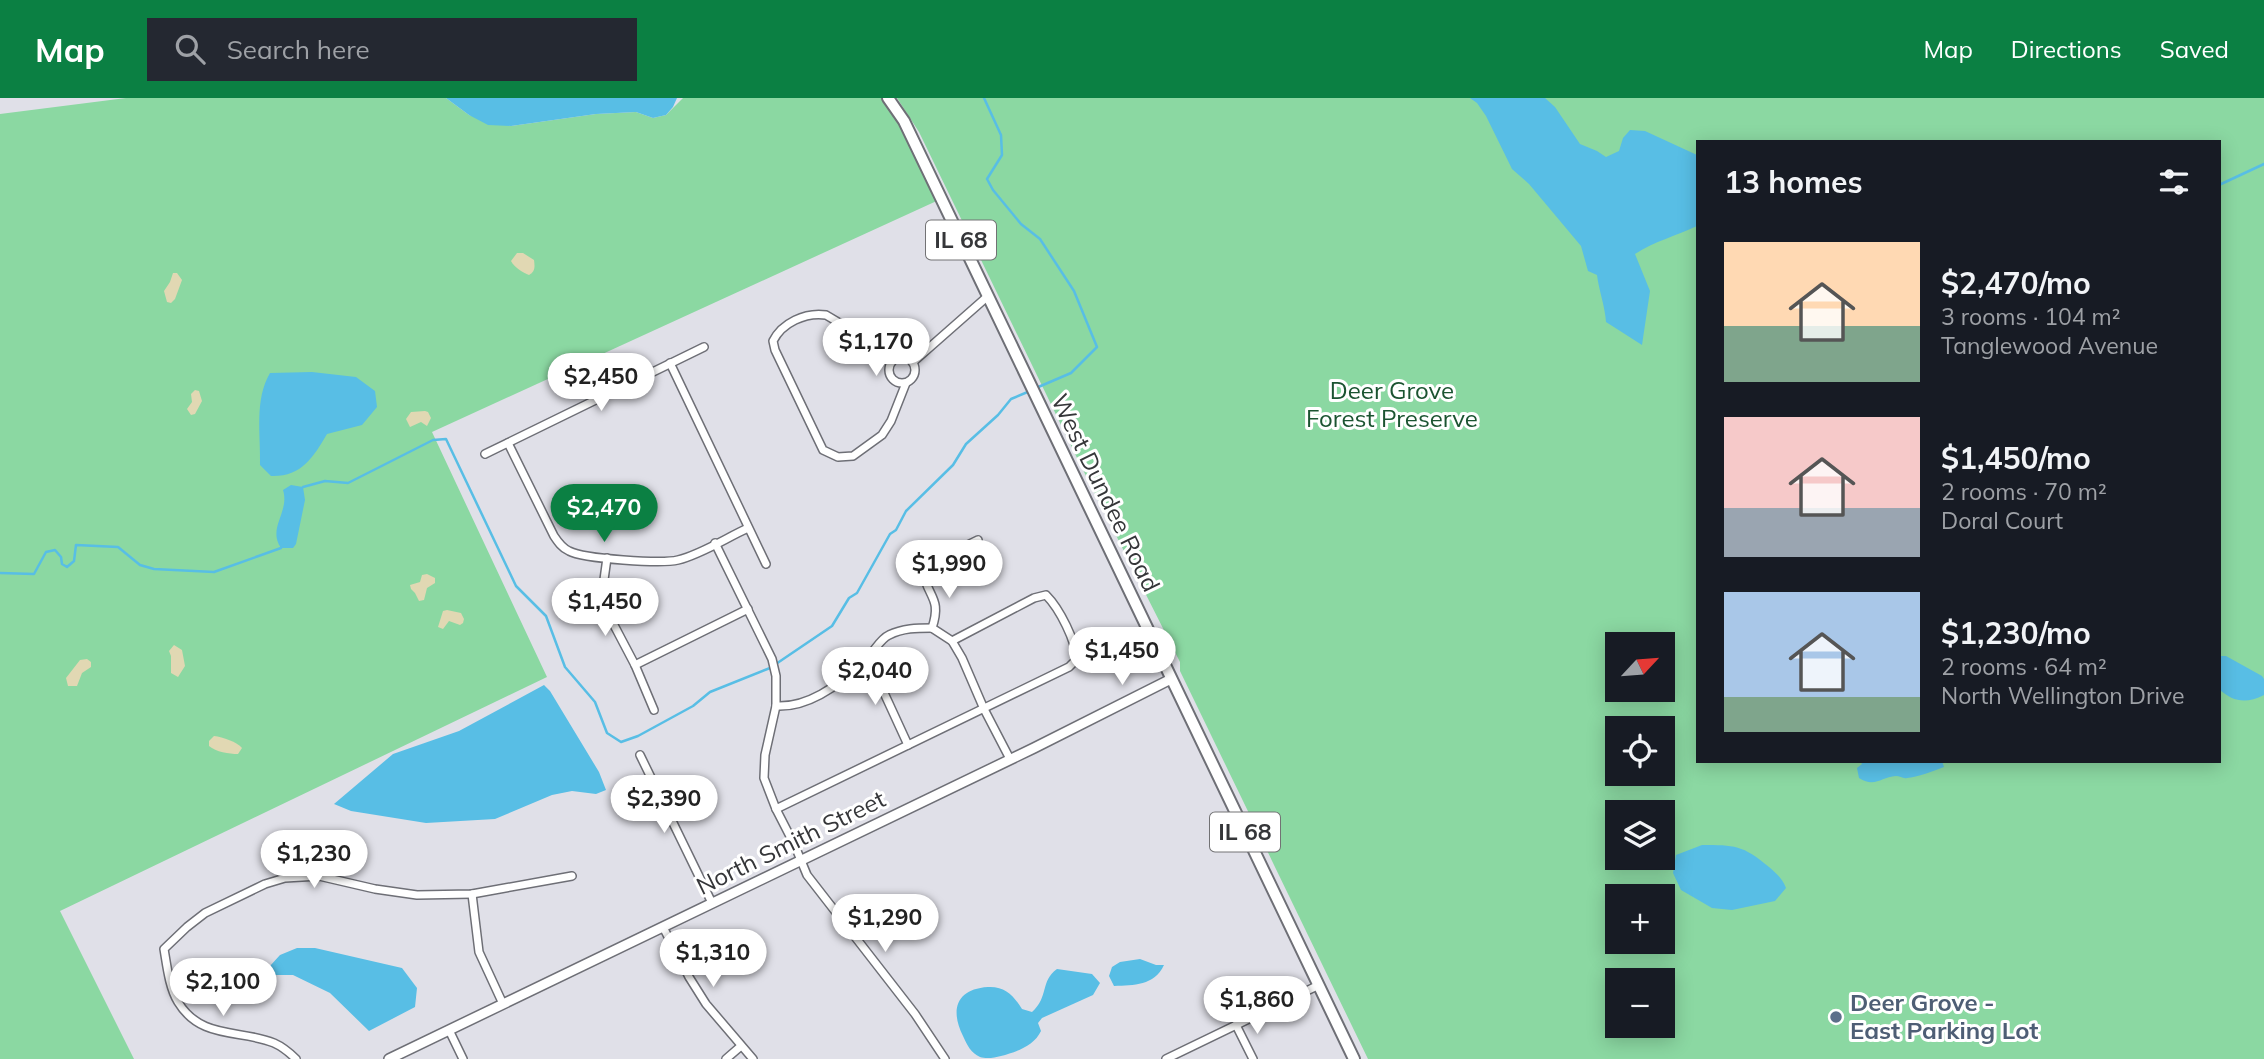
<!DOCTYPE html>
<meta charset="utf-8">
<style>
:root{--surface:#171b24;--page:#242831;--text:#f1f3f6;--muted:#9ea1a6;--accent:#0b8043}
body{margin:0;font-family:Mulish,sans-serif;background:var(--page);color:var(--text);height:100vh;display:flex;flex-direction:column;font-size:26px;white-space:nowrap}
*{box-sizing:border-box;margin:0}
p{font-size:23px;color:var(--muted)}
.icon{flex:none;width:38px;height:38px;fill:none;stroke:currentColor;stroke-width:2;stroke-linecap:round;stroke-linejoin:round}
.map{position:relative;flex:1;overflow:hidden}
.sheet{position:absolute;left:1696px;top:42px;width:525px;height:623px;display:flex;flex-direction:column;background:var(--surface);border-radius:0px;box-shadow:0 4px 18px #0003}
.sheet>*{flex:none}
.needle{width:46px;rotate:64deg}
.buttons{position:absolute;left:1605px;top:534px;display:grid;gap:14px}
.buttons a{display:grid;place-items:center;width:70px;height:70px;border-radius:0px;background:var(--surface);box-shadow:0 4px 18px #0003;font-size:35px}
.price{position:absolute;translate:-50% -60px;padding:0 16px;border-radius:24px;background:#fff;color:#222;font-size:23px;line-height:46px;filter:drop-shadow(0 2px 4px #0008)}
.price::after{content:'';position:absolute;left:50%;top:42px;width:21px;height:16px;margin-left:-10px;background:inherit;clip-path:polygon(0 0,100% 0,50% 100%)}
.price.selected{background:var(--accent);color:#fff}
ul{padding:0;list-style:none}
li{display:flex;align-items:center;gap:21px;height:175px;padding:0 28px}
li span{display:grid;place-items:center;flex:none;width:196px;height:140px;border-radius:0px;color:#555}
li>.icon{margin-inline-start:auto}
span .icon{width:84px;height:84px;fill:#fffc;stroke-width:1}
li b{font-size:30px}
h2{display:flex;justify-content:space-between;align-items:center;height:84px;padding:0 28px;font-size:30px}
header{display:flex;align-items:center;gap:42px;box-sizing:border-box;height:98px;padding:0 35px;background:var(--accent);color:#fff}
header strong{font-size:33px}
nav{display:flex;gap:38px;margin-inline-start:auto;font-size:24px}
.search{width:490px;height:63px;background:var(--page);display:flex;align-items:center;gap:18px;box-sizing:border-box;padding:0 24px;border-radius:0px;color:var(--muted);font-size:26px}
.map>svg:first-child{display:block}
.green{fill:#8bd8a2;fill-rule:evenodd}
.sand{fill:#e1d8b3}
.water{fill:#58bee5}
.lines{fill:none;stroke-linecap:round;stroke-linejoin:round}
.stream{stroke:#58bee5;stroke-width:2.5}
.minor-casing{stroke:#6e6f76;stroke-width:10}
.tertiary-casing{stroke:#6e6f76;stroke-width:12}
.primary-casing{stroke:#6e6f76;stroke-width:14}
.minor{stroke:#fff;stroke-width:7}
.tertiary{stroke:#fff;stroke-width:9}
.primary{stroke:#fff;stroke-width:10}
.service-dot{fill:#5c6f8a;stroke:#fff;stroke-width:2.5}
.labels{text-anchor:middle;stroke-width:6;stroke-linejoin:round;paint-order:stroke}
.shield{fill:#fff;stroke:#727274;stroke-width:2}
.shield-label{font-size:23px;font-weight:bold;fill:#353639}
.park-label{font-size:24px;fill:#1b5431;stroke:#fff}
.street-label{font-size:24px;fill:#353639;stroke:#fff}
.service-label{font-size:24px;font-weight:bold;fill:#4e5e75;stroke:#fff;text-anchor:start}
</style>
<header>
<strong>Map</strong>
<div class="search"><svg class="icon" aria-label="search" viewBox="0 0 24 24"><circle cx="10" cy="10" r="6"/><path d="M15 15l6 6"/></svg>Search here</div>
<nav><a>Map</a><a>Directions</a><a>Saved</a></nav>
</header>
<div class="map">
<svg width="2264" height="961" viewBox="0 0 2264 961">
<rect width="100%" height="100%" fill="#e0e0e8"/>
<g class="green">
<polygon points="126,0 446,0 469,17 511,28 596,16 636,14 653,20 666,17 683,0 887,0 941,101 432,334 547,579 60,813 134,961 0,961 0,16"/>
<path d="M 897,0 L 2264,0 L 2264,961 L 1368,961 L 1180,573 L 1180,564 L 1079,364 L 919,34 ZM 1698,44 L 2219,44 L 2219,663 L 1698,663 ZM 1617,546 L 1662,546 L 1662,592 L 1617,592 ZM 1617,630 L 1662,630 L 1662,676 L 1617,676 ZM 1617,714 L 1662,714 L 1662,760 L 1617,760 ZM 1617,798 L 1662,798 L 1662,844 L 1617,844 ZM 1617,882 L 1662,882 L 1662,928 L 1617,928 Z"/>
</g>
<g class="sand">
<path d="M 517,155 L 523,155 L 534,162 C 535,169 535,174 529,177 C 523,175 514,169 511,163 Z"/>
<polygon points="173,175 177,175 182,182 175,201 171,205 167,204 164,193 170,184"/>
<polygon points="195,292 199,293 202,303 195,316 191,317 187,311 192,304 191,296"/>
<polygon points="425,313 428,314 431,320 427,328 421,324 410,329 406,321 411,314"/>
<polygon points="427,476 435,480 435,485 427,490 424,502 419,503 415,495 411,491 410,487 420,484 422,477"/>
<polygon points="447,512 461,515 464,521 463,525 460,527 449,523 443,531 438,529 443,513"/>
<polygon points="174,547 182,552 185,568 178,579 171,575 171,558 169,553"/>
<polygon points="87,561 91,564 91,569 82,575 77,588 68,588 66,580 80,562"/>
<path d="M 214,638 C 223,639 237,644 242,650 L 238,656 C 229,656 216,654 209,648 L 209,643 Z"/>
</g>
<g class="water">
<polygon points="446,0 677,0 673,9 666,17 653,20 636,14 596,16 511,28 488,27 469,17"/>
<path d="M 1470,0 L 1545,0 L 1555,9 L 1580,46 L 1597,53 L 1606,59 L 1619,53 L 1623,40 L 1630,32 L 1645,33 L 1697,57 L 1697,128 C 1676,138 1655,143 1635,156 L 1650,193 L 1642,247 L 1606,224 C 1605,208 1599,193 1597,177 L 1588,173 L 1581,148 L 1529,86 L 1512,71 L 1486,18 L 1477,5 Z"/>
<path d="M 312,274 L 356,279 L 375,293 L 377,309 L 362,327 L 327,336 C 313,360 301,379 271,378 L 260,367 C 261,337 254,302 270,275 Z"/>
<path d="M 291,387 L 303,389 L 305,402 L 296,446 L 293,450 L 281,450 C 267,430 290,414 283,392 Z"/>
<path d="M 2219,558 L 2226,558 L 2262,578 L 2264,581 L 2264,597 C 2246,606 2233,604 2219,591 Z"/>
<polygon points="544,587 550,593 599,674 606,692 596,696 572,693 552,697 495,721 426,725 351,713 334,706 393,656 459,633"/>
<path d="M 1860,663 L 1942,663 L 1944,669 C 1934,673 1917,679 1907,680 C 1903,681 1900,678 1896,678 C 1881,679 1875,690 1859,680 L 1857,670 L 1862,666 Z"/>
<path d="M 1702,747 C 1734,747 1743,747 1769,769 C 1777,776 1782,780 1786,790 L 1775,803 L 1732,812 L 1712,810 L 1681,792 L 1673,775 L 1676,757 Z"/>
<polygon points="297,850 315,850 402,870 417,890 415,909 369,933 330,895 293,877 270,877 270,868 280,857"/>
<path d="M 1140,861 L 1156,867 L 1164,867 C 1154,888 1134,887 1114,888 L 1109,878 L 1112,869 L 1120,864 Z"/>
<path d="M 1057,871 L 1092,876 L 1100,885 L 1093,897 L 1042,920 L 1038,925 L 1041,933 C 1034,948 1016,954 1001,958 C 994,960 986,961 980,959 C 971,955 967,947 963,938 C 950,912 956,891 988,889 C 1005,888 1014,898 1022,911 L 1032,914 C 1049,899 1040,883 1057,871 Z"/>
</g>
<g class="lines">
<g class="stream">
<polyline points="984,0 1001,37 1002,57 987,81 993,92 1021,126 1040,141 1074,193 1097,249 1071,275 1036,290"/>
<polyline points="2219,87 2264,66"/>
<polyline points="303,389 325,383 348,385 433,342 446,341 516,488 546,518 565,569 595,604 607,635 621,644 638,638 693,608 710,594 770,570 832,528 849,500 857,495 890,436 896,432 906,413 953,367 966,346 998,317 1011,301 1030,293"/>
<polyline points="0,475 34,476 46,454 55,452 61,459 62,466 67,469 74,463 76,447 118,449 140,467 154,471 214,474 281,450"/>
</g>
<defs>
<g id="minor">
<circle cx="902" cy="272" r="13"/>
<path d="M 897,259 L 826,217 C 805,214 782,225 773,243 L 775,252 L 823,352 L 838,359 L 853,358 L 882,337 L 891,323 L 906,285"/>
<polyline points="913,264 988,198"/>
<polyline points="670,265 766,466"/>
<path d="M 508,345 L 554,438 C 558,444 562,450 569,453 C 584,461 662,466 678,462 C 702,456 726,440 748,430"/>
<polyline points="485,356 704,249"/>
<polyline points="715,445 772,561 776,578 776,608 765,657 764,680 776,711 795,748 807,777 915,916 945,961"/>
<polyline points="607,460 602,496 605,510 635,567 654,612"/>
<polyline points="932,530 952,543 962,560 984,611 1010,661"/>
<path d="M 932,530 C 942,500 928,500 923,474 L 929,466 L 978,442"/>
<polyline points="868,560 908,647"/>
<polyline points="635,567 748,511"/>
<path d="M 776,608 C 810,610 843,584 866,561 C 874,554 880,541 889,537 C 903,530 917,530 932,530"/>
<polyline points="640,657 712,805"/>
<path d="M 776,711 L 1069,569 L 1076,562 C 1077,544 1059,510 1046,497 L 1034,500 L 952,543"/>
<polyline points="472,796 479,854 503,906"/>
<polyline points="663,829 689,879 706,906 753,961"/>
<polyline points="1236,927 1253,961"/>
<polyline points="449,932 463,961"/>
<path d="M 296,961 C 290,955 283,949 274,945 C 240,931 201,942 178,904 C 169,889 167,868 164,851 L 187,829 L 205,815 L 265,786 L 285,780 L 319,778 L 375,791 L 417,797 L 472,796 L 572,778"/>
<polyline points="726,961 741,948"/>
<polyline points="1166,961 1319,887"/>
</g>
<polyline id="tertiary" points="389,961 1034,650 1171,581"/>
<polyline id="primary" points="888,0 904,23 1354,961"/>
</defs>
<use href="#minor" class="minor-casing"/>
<use href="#tertiary" class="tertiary-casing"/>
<use href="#primary" class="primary-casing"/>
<use href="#minor" class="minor"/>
<use href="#tertiary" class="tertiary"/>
<use href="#primary" class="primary"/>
</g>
<circle class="service-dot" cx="1836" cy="919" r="7"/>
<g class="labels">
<g class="shield">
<rect x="926" y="122.5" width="70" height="39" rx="5"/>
<rect x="1210" y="714.5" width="70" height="39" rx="5"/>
</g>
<g class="shield-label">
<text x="961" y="150">IL 68</text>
<text x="1245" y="742">IL 68</text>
</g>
<g class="park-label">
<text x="1392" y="301">Deer Grove<tspan x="1392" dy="28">Forest Preserve</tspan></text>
</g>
<g class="street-label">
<text transform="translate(1105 395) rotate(64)" y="8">West Dundee Road</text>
<text transform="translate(791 745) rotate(-26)" y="8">North Smith Street</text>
</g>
<g class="service-label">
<text x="1850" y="913">Deer Grove -<tspan x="1850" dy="28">East Parking Lot</tspan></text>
</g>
</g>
</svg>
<div class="buttons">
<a><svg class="needle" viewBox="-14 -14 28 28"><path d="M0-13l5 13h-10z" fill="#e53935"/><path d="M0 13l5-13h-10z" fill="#9ea1a6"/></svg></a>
<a><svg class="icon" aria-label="locate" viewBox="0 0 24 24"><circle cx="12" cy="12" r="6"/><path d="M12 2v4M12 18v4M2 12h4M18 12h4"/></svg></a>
<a><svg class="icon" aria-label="layers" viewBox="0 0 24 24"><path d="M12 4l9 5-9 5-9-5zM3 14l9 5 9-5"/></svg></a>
<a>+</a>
<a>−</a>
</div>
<b class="price" style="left:876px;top:280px">$1,170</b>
<b class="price" style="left:601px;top:315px">$2,450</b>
<b class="price selected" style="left:604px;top:446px">$2,470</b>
<b class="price" style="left:949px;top:502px">$1,990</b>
<b class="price" style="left:605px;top:540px">$1,450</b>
<b class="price" style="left:1122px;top:589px">$1,450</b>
<b class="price" style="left:875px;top:609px">$2,040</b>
<b class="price" style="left:664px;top:737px">$2,390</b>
<b class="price" style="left:314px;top:792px">$1,230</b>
<b class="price" style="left:885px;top:856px">$1,290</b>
<b class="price" style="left:713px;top:891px">$1,310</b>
<b class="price" style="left:223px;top:920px">$2,100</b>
<b class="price" style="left:1257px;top:938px">$1,860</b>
<section class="sheet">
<h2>13 homes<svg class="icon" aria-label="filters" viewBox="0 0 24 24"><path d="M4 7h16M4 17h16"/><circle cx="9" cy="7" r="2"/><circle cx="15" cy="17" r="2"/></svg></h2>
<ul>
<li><span style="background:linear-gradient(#ffd9b3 60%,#7fa58c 0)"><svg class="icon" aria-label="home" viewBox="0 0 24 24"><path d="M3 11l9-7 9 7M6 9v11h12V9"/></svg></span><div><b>$2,470/mo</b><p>3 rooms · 104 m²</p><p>Tanglewood Avenue</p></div></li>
<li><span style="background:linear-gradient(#f6c9c9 65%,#9aa5b1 0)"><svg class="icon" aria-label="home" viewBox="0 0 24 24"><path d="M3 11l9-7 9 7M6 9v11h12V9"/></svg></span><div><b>$1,450/mo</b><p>2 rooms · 70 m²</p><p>Doral Court</p></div></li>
<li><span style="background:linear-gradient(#a9c7e8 75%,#7fa58c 0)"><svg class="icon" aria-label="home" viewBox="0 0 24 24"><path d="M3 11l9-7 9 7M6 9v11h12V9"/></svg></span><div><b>$1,230/mo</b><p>2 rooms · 64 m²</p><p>North Wellington Drive</p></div></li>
</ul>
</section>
</div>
